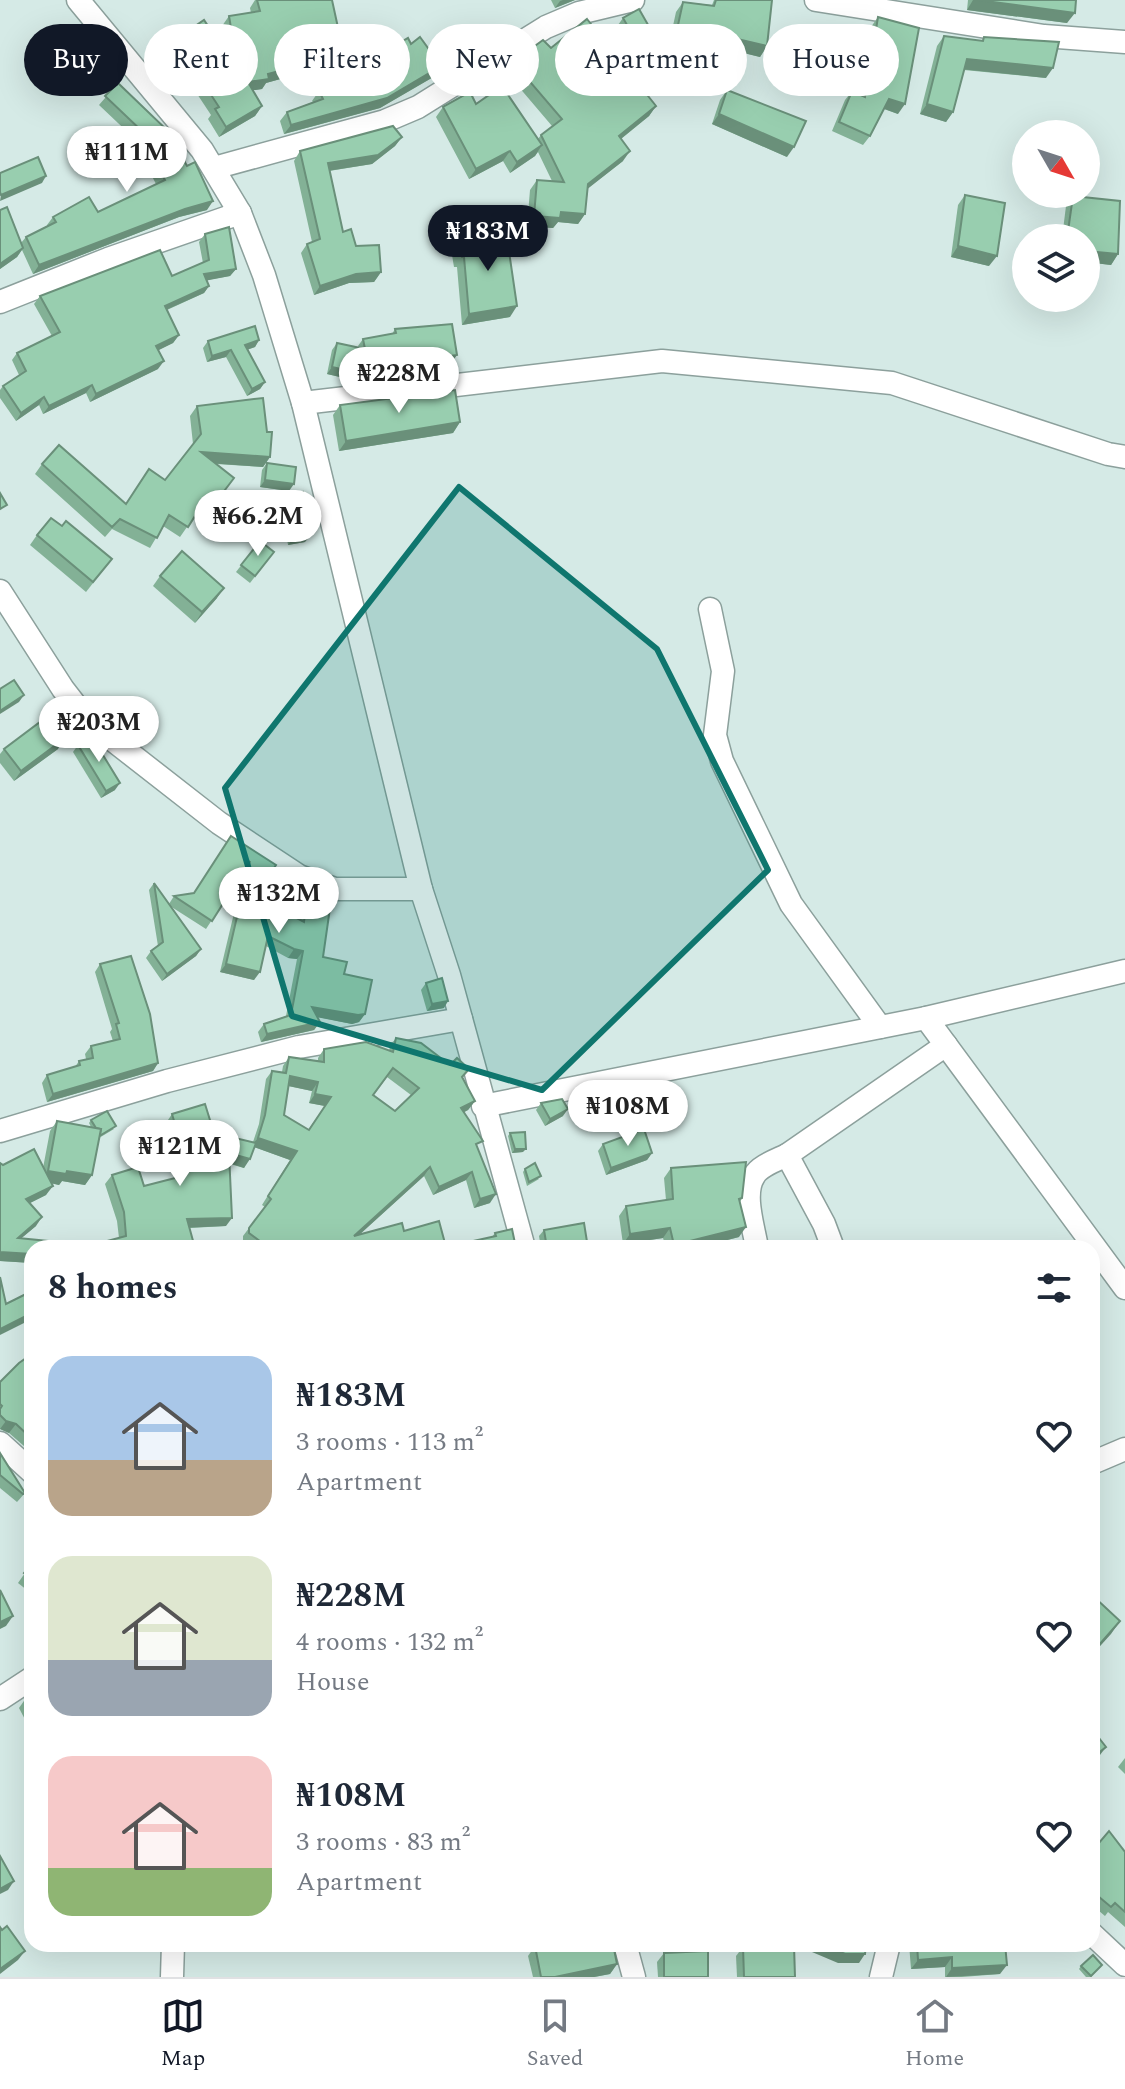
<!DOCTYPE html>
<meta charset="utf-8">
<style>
:root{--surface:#fff;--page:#f6f6f7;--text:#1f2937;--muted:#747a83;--line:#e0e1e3;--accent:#111827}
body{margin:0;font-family:Spectral,serif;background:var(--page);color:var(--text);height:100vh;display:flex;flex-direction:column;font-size:30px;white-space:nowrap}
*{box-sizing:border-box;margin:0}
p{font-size:26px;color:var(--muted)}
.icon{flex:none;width:44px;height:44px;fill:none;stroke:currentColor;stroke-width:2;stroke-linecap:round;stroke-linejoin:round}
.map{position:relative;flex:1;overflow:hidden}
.sheet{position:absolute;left:24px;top:1240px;width:1076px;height:712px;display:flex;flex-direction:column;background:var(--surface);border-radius:24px;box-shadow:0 8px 32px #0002}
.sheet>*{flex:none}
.hud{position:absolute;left:24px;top:24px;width:1078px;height:72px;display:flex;gap:16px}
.needle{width:52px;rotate:129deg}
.fabs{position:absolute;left:1012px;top:120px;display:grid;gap:16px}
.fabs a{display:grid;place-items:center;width:88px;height:88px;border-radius:50%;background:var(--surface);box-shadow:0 8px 32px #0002;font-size:40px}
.price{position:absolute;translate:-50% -68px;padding:0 18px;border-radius:28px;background:#fff;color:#222;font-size:26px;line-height:52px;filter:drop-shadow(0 2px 4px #0008)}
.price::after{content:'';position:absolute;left:50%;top:48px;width:24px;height:18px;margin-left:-12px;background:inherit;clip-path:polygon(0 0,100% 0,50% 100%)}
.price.active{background:var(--accent);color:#fff}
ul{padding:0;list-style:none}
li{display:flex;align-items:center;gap:24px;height:200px;padding:0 24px}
li span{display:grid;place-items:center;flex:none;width:224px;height:160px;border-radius:24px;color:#555}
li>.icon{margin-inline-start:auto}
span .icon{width:96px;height:96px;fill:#fffc;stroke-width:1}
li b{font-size:34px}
h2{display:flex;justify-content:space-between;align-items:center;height:96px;padding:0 24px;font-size:34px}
.chip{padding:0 28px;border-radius:36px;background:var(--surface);box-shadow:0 8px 32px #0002;font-size:28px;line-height:72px}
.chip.active{background:var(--accent);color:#fff}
.dock{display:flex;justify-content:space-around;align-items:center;height:112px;border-top:2px solid var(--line);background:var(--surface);font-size:22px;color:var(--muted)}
.dock a{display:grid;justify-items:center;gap:4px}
.dock .active{color:var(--accent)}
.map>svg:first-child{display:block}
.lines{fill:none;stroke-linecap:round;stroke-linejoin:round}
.minor-casing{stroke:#8ca09c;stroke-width:25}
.minor{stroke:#fff;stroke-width:22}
.wall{fill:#83b196;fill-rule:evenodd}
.shaded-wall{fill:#6a907a}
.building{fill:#98ceaf;stroke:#6a907a;stroke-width:2;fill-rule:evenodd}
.marked{fill:#0f766e;fill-opacity:0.2;stroke:#0f766e;stroke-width:6;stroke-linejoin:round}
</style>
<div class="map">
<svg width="1125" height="1977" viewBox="0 0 1125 1977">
<rect width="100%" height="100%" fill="#d5eae6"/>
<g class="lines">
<defs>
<g id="minor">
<polyline points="78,0 202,150 240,213 264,275 303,403 421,889 449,975 524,1248"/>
<polyline points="816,0 1044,36 1125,42"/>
<polyline points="214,168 385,121 418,107 546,27 579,13 633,0"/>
<polyline points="0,302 108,259 240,213"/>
<polyline points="303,403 662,361 892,383 1108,454 1125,457"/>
<polyline points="0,591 63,689 87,720 219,823 299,876 335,889 421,889"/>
<polyline points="710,609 723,671 715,735 722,761 791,904 880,1027"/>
<polyline points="926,1018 1125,1288"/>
<polyline points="483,1106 926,1018 1125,971"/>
<polyline points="0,1131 167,1081 299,1047 461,1019"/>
<path d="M 757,1248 C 754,1228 742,1194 754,1176 C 759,1166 777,1160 787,1155"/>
<polyline points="833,1248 824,1224 787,1155 946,1045"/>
<polyline points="0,1443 32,1472"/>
<polyline points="1092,1463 1125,1449"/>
<polyline points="0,1699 32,1678"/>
<polyline points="1092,1934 1125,1965"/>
<polyline points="625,1944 634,1977"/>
<polyline points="172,1977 173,1944"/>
<polyline points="881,1977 889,1944"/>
</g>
</defs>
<use href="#minor" class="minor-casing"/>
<use href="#minor" class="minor"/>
</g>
<g class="wall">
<polygon points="255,0 332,0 342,46 335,56 308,62 302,73 266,83 262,89 253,90 262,106 255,116 219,137 208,119 211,115 168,50 175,40 227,54 222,26 229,16 251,13 250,8"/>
<polygon points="551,0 575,0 555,8"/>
<polygon points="714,0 772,0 767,46 760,57 671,35 676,12 683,2 712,5"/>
<polygon points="968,0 1076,0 1067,23 967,10"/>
<polygon points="878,17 898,114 884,109 870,136 863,145 832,131 845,100 852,91 861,95 871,27"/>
<polygon points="623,18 651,30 646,37 630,46 618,25"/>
<polygon points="944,36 982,41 984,37 1046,78 964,70 953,112 946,122 920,114 937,46"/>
<polygon points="411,44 441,66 435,76 380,108 284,134 280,121 287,112 313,102 312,101 319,91"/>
<polygon points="551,48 656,106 649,116 621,139 623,161 588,188 585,214 578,224 558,222 553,228 527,226 530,190 537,180 552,181 538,152 535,156 510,173 503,161 469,179 436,117 443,107 476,104 538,139 541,135 552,126 506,72 513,62"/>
<polygon points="118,83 207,210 179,217 33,274 22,250 17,257 0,269 0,210 21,243 26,237 47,226 47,225 53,217 98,212 156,184 135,143 137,141 99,105"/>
<polygon points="727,90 787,157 712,124 720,100"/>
<polygon points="402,137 395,146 372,164 329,171 343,232 381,272 374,282 349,283 314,295 301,253 307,244 312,242 294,161 300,151"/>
<polygon points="94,145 109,175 94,178 89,152"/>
<polygon points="965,195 989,266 951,257 958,205"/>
<polygon points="1073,196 1118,254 1111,265 1086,262 1086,238 1062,238 1066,206"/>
<polygon points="205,234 236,269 230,276 207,280 209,286 204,293 167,310 179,335 173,343 158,350 158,369 90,402 86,393 43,414 39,405 16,421 0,398 0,390 3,386 19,375 12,360 17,353 52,336 34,304 40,296 172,276 203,263 199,242"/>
<polygon points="459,239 510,317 462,325 457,267 454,267 451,249"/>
<polygon points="395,329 452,362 394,370 392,373 353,380 327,374 332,350 337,343 359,348 358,346 363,339 392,334"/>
<polygon points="259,340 255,347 247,350 265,382 260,389 247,396 226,357 207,362 203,348 208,341"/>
<polygon points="340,405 460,422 453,433 339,451 333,415"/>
<polygon points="197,406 270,457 263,467 216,464 234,478 208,513 201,507 180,537 163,526 150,548 112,529 105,537 35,474 42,464 126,504 165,480 193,444 190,416"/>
<polygon points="267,463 289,491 260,487 262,470"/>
<polygon points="286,495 305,542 288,545 281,502"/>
<polygon points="37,535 112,559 86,592 30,545"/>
<polygon points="260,541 274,552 250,583 236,572"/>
<polygon points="160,576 217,598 195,623 153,586"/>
<polygon points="78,745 115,790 101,798 73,752"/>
<polygon points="4,749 58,749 14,781 0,763 0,754"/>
<polygon points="231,836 270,874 274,906 299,920 301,906 307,898 323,957 344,974 365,1014 359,1022 352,1024 318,1017 320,1022 314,1030 261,1042 258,1032 264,1024 286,1016 297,959 288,958 266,946 254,980 220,972 244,871 206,929 170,906 201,949 196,956 162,981 146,958 151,951 158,946 149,890 154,883 169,904 174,896 194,893"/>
<polygon points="100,964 158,1063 153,1071 47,1102 42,1083 47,1075 75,1067 79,1061 86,1059 85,1054 91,1046 113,1041 110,1032 112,1029 95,972"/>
<polygon points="426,983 444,1008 427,1011 421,990"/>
<path d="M 396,1038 L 463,1078 L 475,1101 L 468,1110 L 464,1112 L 478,1148 L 490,1203 L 474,1208 L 466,1180 L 433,1195 L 424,1176 L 359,1235 L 404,1231 L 446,1247 L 492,1237 L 495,1233 L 516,1248 L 251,1248 L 243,1242 L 243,1236 L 265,1207 L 262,1205 L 290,1160 L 254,1147 L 244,1168 L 230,1164 L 226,1226 L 190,1228 L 119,1238 L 117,1221 L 105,1184 L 112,1175 L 144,1186 L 176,1178 L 172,1158 L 175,1153 L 166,1123 L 172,1114 L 214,1133 L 253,1142 L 259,1124 L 266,1079 L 272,1071 L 282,1072 L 283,1066 L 289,1057 L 318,1061 L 318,1058 L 324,1049 L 389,1051 L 390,1046 ZM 387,1077 L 411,1095 L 395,1111 L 374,1095 ZM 288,1086 L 312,1091 L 309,1103 L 325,1106 L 308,1130 L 284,1115 Z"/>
<polygon points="541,1103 563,1116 545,1126 536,1110"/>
<polygon points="91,1120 114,1129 99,1138 92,1175 85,1185 62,1181 59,1185 51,1183 46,1195 30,1203 36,1226 21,1238 32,1248 32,1263 0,1261 0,1163 3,1165 43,1168 50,1131 57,1121 91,1127 89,1123"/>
<polygon points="510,1133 523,1152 512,1153 508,1136"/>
<polygon points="603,1144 652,1153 647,1160 606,1175 598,1151"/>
<polygon points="671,1168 742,1198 740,1202 739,1237 696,1248 666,1248 663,1238 623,1244 619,1216 626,1206 666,1200 664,1178"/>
<polygon points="525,1169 539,1179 527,1186 523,1172"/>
<polygon points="544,1230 588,1248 541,1248 539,1236"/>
<polygon points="32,1354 32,1453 9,1433 0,1429 0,1382"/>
<polygon points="0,1453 25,1493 17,1502 0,1488"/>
<polygon points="32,1563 32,1594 18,1583"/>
<polygon points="32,1695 32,1731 31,1731 19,1708 26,1698"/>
<polygon points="1125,1758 1125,1774 1118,1767"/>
<polygon points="32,1830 32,1857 25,1837 30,1831"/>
<polygon points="1092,1851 1125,1852 1125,1927 1108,1912 1105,1916 1092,1905"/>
<polygon points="909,1944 1005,1944 1000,1974 962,1977 945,1977 945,1967 911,1969"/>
<polygon points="535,1946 617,1964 610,1974 594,1977 533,1977 528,1956"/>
<polygon points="743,1947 795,1977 737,1977 736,1956"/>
<polygon points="664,1953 708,1977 658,1977 657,1962"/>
<polygon points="1102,1965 1091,1977 1086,1977 1079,1969 1081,1966"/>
</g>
<g class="shaded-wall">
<polygon points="563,0 575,0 555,8 560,1"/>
<polygon points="973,0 978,0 1075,13 1067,23 967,10"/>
<polygon points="678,25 767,46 760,57 671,35"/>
<polygon points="651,30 646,37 630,46 635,39"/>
<polygon points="342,46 335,56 299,64 306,54"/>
<polygon points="967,59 1053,68 1046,78 960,69"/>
<polygon points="309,63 302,73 266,83 262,89 241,92 248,82 268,74"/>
<polygon points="441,66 435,76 380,108 284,134 291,125"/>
<polygon points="889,99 905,104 898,114 882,108"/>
<polygon points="927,104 953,112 946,122 920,114"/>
<polygon points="262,106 255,116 219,137 226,127"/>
<polygon points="656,106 649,116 612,146 619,136"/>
<polygon points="719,114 794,147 787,157 712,124"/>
<polygon points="402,137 395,146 372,164 321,172 328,163"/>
<polygon points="542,145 535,156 510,173 517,162"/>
<polygon points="510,151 503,161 469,179 476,169"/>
<polygon points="630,151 623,161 581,194 588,184"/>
<polygon points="114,168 109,175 94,178 99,171"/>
<polygon points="46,176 42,183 0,201 1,195"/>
<polygon points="213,201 207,210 179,217 33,274 39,265 185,209"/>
<polygon points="561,212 585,214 578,224 558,222 553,228 527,226 534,216"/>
<polygon points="958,246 997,256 989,266 951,257"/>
<polygon points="23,248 17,257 0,269 0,264"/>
<polygon points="1086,251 1118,254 1111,265 1086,262"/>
<polygon points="236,269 230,276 199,282 204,274"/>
<polygon points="381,272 374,282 349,283 314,295 320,286 356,274"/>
<polygon points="209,286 204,293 159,313 165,306"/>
<polygon points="517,306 510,317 462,325 469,314"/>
<polygon points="179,335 173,343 151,354 156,346"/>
<polygon points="259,340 255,347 240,352 245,345"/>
<polygon points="231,350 226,357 207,362 212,356"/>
<polygon points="457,355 452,362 394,370 392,373 353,380 327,374 332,367 396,364"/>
<polygon points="164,361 158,369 90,402 96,394"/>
<polygon points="265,382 260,389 247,396 252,389"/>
<polygon points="92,385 86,393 43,414 49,406"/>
<polygon points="44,397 39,405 16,421 21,413"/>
<polygon points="460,422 453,433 339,451 346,441"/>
<polygon points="201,452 270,457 263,467 194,462"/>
<polygon points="265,480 294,484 289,491 260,487"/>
<polygon points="310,536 305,542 288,545 293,538"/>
<polygon points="224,588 217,598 195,623 202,612"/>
<polygon points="24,695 19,702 0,714 0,711"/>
<polygon points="65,738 58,749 14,781 21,771"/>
<polygon points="120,783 115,790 101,798 106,791"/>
<polygon points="201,949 196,956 162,981 167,974"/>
<polygon points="294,949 303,951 297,959 288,958"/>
<polygon points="226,964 260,972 254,980 220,972"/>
<polygon points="448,1001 444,1008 427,1011 432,1004"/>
<polygon points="312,1007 365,1014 359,1022 352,1024 306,1015"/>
<polygon points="320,1022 314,1030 261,1042 267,1034"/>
<polygon points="158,1063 153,1071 47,1102 53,1094"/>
<polygon points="290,1076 318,1082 312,1091 284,1085"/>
<polygon points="315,1094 331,1097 325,1106 309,1103"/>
<polygon points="475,1101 468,1110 455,1117 461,1108"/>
<polygon points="568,1109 563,1116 545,1126 550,1119"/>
<polygon points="258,1138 297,1151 290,1160 251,1146"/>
<polygon points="515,1149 526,1149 523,1152 512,1153"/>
<polygon points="229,1153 250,1159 244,1168 223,1161"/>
<polygon points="652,1153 647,1160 606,1175 611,1168"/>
<polygon points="430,1167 424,1176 348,1245 354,1236"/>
<polygon points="48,1171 67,1171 92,1175 85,1185 62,1181 59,1185 41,1181"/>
<polygon points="472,1172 466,1180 433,1195 439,1187"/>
<polygon points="53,1186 46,1195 20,1208 26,1199"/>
<polygon points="496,1194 490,1203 474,1208 480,1199"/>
<polygon points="42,1217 36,1226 11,1247 18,1238"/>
<polygon points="232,1218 226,1226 181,1228 187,1219"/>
<polygon points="746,1227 739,1237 696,1248 673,1248 674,1245"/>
<polygon points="670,1228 663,1238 623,1244 630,1234"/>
<polygon points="0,1252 32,1254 32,1263 0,1261"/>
<polygon points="32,1313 32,1319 0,1335 0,1329"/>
<polygon points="6,1421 16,1424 9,1433 0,1429"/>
<polygon points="13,1616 6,1626 0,1629 0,1622"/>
<polygon points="1120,1621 1111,1634 1092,1655 1092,1653"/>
<polygon points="1106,1747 1100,1755 1092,1762 1092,1758"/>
<polygon points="14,1881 8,1890 0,1894 0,1889"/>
<polygon points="793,1944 822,1944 865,1954 859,1963 838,1963"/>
<polygon points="25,1951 18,1960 0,1974 0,1969"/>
<polygon points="952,1957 945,1967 911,1969 918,1960"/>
<polygon points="617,1964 610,1974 594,1977 555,1977"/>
<polygon points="1007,1965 1000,1974 946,1977 952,1968"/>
</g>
<g class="building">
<polygon points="257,0 332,0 342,46 306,54 309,63 268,74 269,79 248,82 262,106 226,127 215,109 219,107 175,40 204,20 238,71 229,16 260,11"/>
<polygon points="716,0 772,0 767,46 678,25 683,2 714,6"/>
<polygon points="978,0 1076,0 1075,13"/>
<polygon points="639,9 651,30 635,39 623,18"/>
<polygon points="878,17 919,28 905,104 889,99 870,136 839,122 852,91 865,97"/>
<polygon points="587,19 656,106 619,136 630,151 588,184 585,214 561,212 560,218 534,216 537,180 564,182 541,135 562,119 513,62 543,40 551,48"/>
<polygon points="944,36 983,41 984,37 1059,42 1053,68 967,59 953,112 927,104"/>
<polygon points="420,37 441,66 387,98 291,125 287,112 323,99 319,91 408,38 411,44"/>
<polygon points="118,83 168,131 187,166 195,162 213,201 185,209 39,265 26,237 56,222 53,217 89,197 98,212 165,180 141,134 145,134 105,96"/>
<polygon points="502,86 542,145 517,162 510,151 476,169 443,107 470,92 476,104"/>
<polygon points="727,90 806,121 794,147 719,114"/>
<polygon points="393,126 402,137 378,155 328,163 343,232 351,229 356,246 379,245 381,272 356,274 320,286 307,244 320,239 300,151"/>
<polygon points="109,142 114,168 99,171 94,145"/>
<polygon points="38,157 46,176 1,195 0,192 0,173"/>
<polygon points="965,195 1005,203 997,256 958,246"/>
<polygon points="1073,196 1120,201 1118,254 1086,251 1086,238 1067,238"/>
<polygon points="7,207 23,248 0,264 0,210"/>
<polygon points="229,227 236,269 204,274 209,286 165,306 179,335 156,346 164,361 96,394 92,385 49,406 44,397 21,413 3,386 26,371 17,353 60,332 40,296 160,250 172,276 209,260 205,234"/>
<polygon points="506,231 517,306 469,314 464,257 462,257 459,239"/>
<polygon points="452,324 457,355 396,364 397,366 358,373 332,367 337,343 365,349 363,339 396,333 395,329"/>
<polygon points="255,326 259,340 245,345 265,382 252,389 231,350 212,356 208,341"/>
<polygon points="455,390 460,422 346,441 340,405"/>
<polygon points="263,398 267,432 272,432 270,457 201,452 234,478 215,503 207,497 188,527 169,515 157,538 120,519 112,527 42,464 59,445 126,504 149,469 165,480 201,434 197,406"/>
<polygon points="267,463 296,467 294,484 265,480"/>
<polygon points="303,492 310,536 293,538 286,495"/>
<polygon points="0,493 7,505 0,509"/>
<polygon points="51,518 62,526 66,521 112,559 93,582 37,535"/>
<polygon points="260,541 274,552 255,576 241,565"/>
<polygon points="182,551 224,588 202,612 160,576"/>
<polygon points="14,680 24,695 0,711 0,689"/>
<polygon points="48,716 65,738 21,771 4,749"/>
<polygon points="92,737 120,783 106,791 78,745"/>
<polygon points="231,836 276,865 270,874 287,885 274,906 304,922 307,898 331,901 323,957 347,962 344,974 372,980 365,1014 358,1015 312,1007 320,1022 267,1034 264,1024 291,1015 303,951 294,949 268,936 260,972 226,964 250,861 212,921 174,896 194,893"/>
<polygon points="154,883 201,949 167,974 151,951 163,942"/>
<polygon points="131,956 150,1014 158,1063 53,1094 47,1075 80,1065 79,1061 93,1058 91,1046 120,1039 116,1024 119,1023 100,964"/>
<polygon points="442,978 448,1001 432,1004 426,983"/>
<path d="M 396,1038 L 421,1043 L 450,1065 L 457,1058 L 469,1069 L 462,1077 L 475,1101 L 461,1108 L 483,1141 L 476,1144 L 496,1194 L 480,1199 L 472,1172 L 439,1187 L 430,1167 L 354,1236 L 402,1223 L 404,1231 L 439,1221 L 446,1247 L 496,1236 L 495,1233 L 512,1229 L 516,1248 L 256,1248 L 261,1242 L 249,1233 L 249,1228 L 271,1199 L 268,1196 L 297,1151 L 258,1138 L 265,1115 L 272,1071 L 286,1073 L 289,1057 L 324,1062 L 324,1049 L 366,1042 L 393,1052 ZM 393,1068 L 419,1088 L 395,1111 L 373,1095 ZM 290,1076 L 318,1082 L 315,1094 L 331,1097 L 309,1130 L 284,1115 Z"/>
<polygon points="562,1099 568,1109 550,1119 541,1103"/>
<polygon points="205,1104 214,1133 256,1143 250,1159 229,1153 232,1218 187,1219 195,1248 81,1248 126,1236 124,1212 112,1175 138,1167 144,1186 183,1176 178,1149 182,1148 172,1114"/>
<polygon points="107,1111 116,1126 101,1135 100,1134 101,1129 96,1128 91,1120"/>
<polygon points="57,1121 101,1129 92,1175 67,1171 66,1174 48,1171"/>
<polygon points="644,1129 652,1153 611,1168 603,1144"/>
<polygon points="525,1132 526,1149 515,1149 510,1133"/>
<polygon points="34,1149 53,1186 26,1199 42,1217 18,1238 48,1241 48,1248 32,1248 32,1254 0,1252 0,1163 3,1165"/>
<polygon points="746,1162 742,1198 739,1199 746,1227 674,1245 670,1228 630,1234 626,1206 673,1199 671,1168"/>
<polygon points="535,1163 541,1176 529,1182 525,1169"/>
<polygon points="584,1223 588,1248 547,1248 544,1230"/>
<polygon points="0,1277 6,1304 26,1294 28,1299 32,1298 32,1313 0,1329"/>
<polygon points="32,1354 32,1439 16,1424 6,1421 0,1415 0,1409 2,1406 0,1404 0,1382 19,1363"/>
<polygon points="0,1453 25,1493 23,1494 0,1475"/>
<polygon points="32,1563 32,1579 24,1573"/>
<polygon points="0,1590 13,1616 0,1622"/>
<polygon points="1092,1595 1120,1621 1092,1653"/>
<polygon points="32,1695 32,1710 26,1698"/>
<polygon points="1092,1729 1106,1747 1092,1758"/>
<polygon points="1109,1831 1125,1852 1125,1912 1115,1903 1111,1907 1092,1891 1092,1851"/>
<polygon points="0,1856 14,1881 0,1889"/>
<polygon points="7,1926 25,1951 0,1969 0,1927 2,1930"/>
<polygon points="546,1944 613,1944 617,1964 555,1977 541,1977 535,1946"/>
<polygon points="822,1944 866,1944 865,1954 845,1954"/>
<polygon points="917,1944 1005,1944 1007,1965 952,1968 952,1957 918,1960"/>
<polygon points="794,1945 795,1977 744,1977 743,1947"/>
<polygon points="708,1951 708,1977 664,1977 664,1953"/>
<polygon points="1093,1955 1102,1965 1091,1976 1081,1966"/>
</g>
<path class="marked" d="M 459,487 L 657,649 L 768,870 L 542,1090 L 292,1016 L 225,788 Z"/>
</svg>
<div class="fabs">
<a><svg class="needle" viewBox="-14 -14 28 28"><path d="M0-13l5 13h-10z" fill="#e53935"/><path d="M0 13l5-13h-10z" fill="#747a83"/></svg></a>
<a><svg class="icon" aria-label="layers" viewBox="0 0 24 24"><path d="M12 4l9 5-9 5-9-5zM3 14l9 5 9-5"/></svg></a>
</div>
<b class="price" style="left:127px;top:194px">₦111M</b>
<b class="price active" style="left:488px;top:273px">₦183M</b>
<b class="price" style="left:399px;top:415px">₦228M</b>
<b class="price" style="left:258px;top:558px">₦66.2M</b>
<b class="price" style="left:99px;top:764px">₦203M</b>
<b class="price" style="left:279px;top:935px">₦132M</b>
<b class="price" style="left:628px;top:1148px">₦108M</b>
<b class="price" style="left:180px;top:1188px">₦121M</b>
<div class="hud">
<a class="chip active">Buy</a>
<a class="chip">Rent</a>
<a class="chip">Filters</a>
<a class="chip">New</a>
<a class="chip">Apartment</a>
<a class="chip">House</a>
</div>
<section class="sheet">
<h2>8 homes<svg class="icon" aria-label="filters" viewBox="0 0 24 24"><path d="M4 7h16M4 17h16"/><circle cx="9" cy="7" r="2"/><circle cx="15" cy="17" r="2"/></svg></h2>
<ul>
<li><span style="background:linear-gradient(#a9c7e8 65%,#b9a48a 0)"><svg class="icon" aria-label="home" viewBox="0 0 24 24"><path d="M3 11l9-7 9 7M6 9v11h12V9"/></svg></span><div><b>₦183M</b><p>3 rooms · 113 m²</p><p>Apartment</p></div><svg class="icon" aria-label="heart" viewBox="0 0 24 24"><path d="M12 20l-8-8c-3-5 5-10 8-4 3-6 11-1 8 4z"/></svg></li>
<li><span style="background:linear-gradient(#dfe7d0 65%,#9aa5b1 0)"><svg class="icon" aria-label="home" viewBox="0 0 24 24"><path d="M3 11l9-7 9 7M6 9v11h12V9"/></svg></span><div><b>₦228M</b><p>4 rooms · 132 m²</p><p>House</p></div><svg class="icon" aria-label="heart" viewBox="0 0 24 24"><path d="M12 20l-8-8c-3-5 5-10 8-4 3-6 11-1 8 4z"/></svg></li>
<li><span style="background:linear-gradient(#f6c9c9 70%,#8fb573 0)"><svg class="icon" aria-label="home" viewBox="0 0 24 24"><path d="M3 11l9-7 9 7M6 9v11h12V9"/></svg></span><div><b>₦108M</b><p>3 rooms · 83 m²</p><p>Apartment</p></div><svg class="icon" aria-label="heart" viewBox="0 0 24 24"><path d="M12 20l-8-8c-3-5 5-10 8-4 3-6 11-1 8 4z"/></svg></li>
</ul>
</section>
</div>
<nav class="dock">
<a class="active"><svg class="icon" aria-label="map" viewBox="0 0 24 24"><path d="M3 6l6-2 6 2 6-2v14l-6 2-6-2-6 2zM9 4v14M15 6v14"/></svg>Map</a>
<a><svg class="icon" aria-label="saved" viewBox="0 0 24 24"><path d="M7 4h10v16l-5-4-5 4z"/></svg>Saved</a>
<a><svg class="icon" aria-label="home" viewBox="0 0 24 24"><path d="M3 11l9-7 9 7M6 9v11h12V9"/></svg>Home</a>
</nav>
